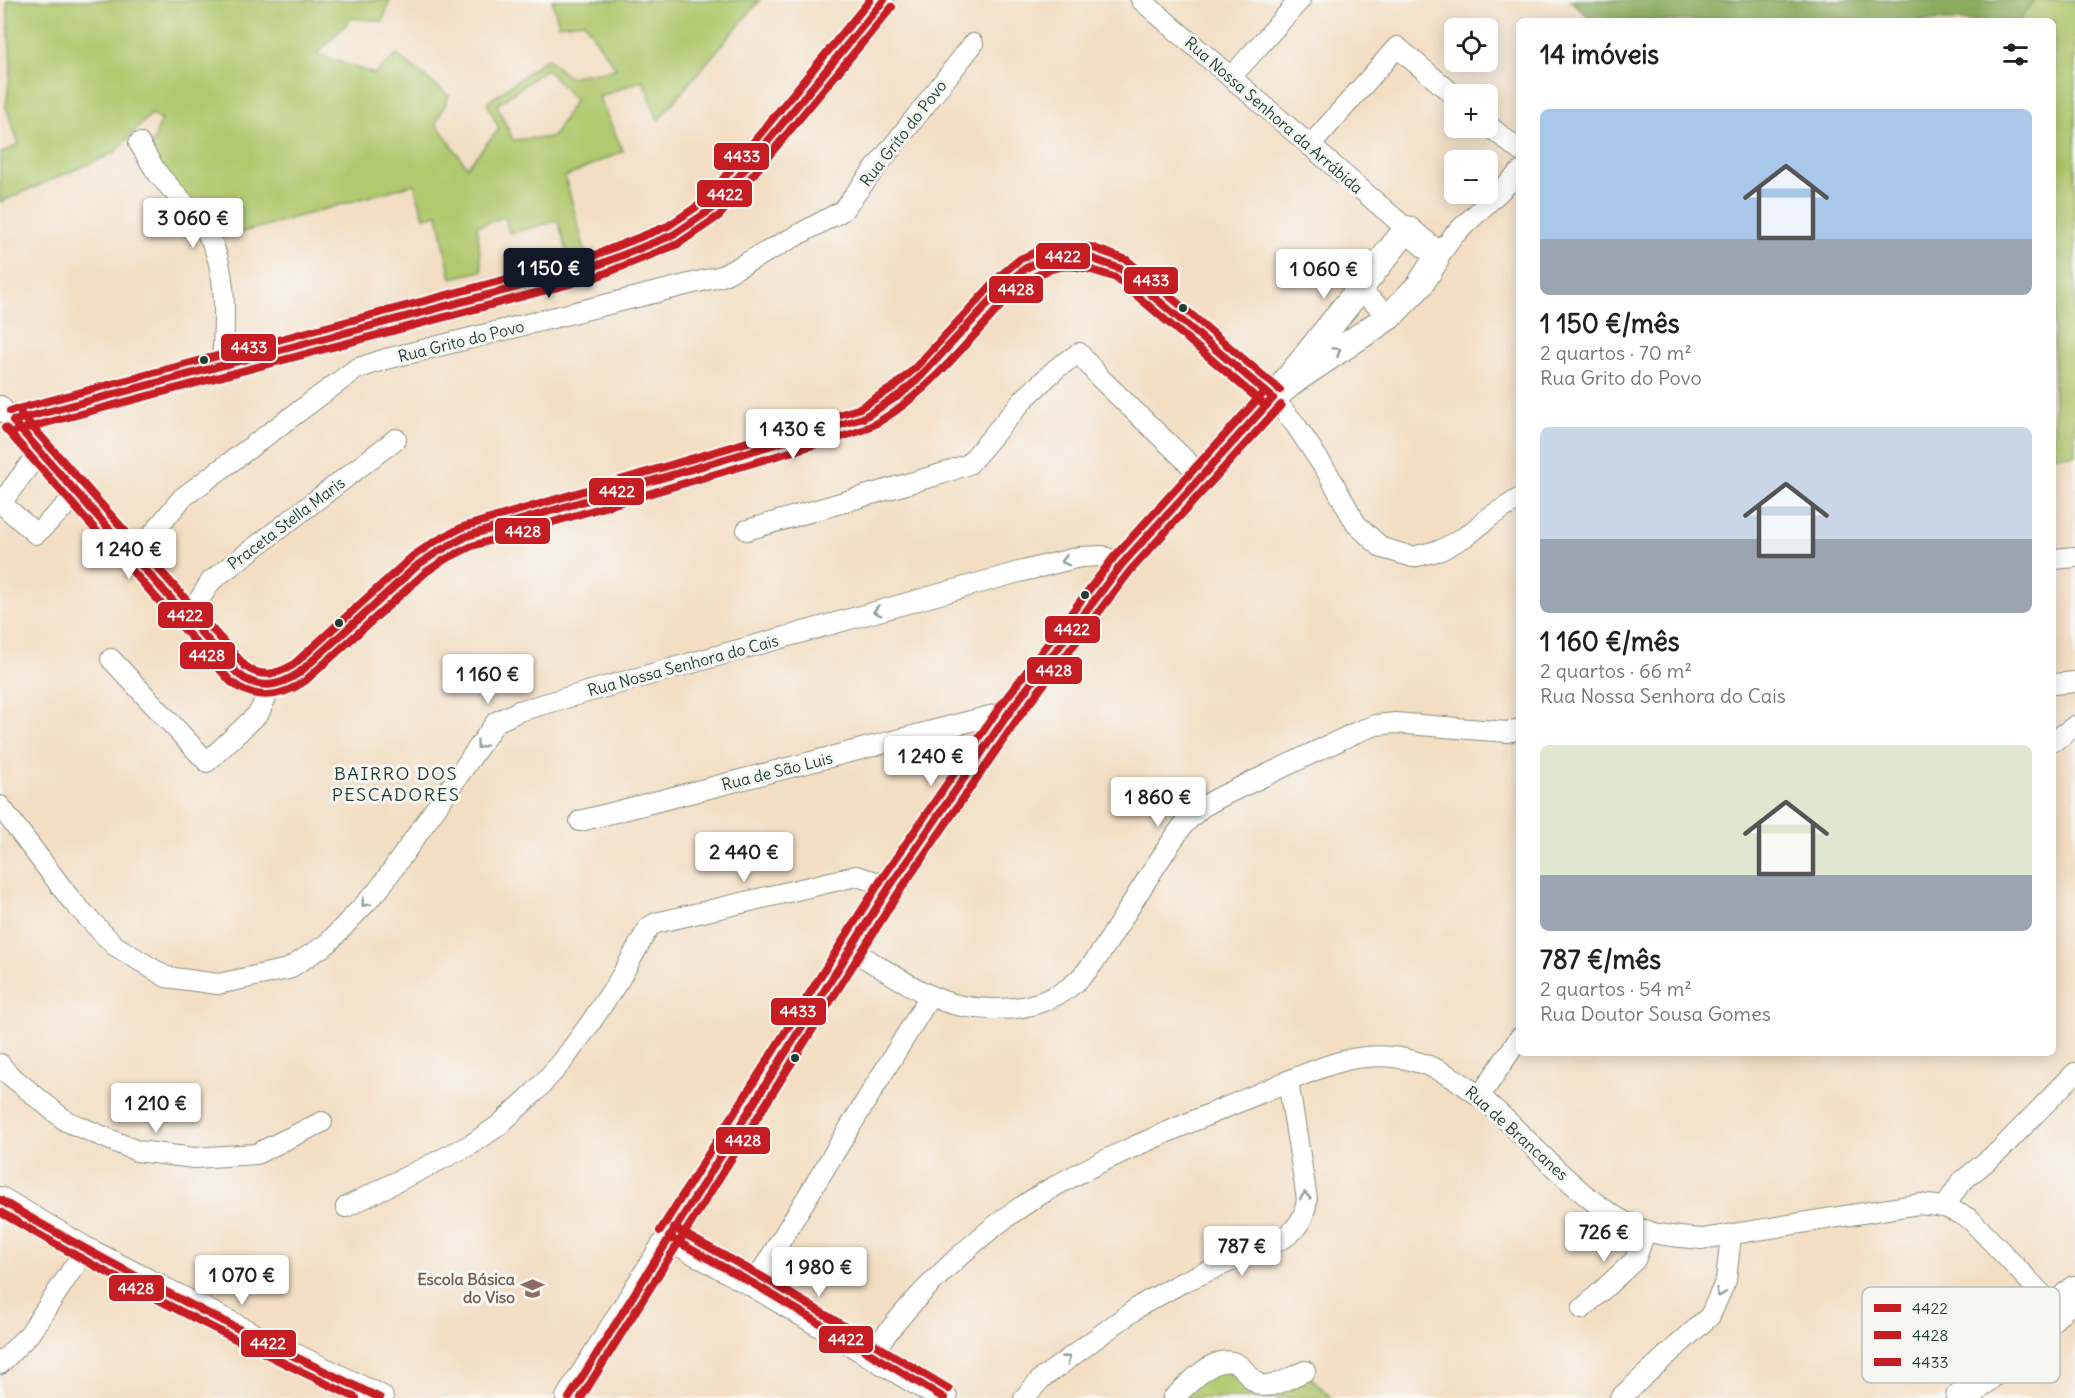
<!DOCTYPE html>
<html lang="pt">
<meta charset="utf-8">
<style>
:root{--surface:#fff;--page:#f6f6f6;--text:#202124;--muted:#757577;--accent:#111827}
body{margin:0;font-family:Delius,sans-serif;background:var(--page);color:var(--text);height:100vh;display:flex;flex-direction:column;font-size:22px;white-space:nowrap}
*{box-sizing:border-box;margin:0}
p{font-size:20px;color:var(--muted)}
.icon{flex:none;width:33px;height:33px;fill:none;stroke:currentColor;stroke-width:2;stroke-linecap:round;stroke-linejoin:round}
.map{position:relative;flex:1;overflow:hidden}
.drawer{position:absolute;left:1516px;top:18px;width:540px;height:1038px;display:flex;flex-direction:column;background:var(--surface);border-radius:9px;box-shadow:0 3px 15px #0003}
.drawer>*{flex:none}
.fabs{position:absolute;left:1444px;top:18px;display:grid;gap:12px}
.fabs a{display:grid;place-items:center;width:54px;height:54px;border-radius:9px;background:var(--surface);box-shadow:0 3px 15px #0003;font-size:30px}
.price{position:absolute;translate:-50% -51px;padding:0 14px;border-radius:6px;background:#fff;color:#222;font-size:20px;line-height:39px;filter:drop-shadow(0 2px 3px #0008)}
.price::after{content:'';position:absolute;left:50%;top:36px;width:18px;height:14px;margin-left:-9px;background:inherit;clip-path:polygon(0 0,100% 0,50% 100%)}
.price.on{background:var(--accent);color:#fff}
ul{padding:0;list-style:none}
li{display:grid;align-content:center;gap:12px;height:318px;padding:0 24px}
li span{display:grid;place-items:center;height:186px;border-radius:9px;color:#555}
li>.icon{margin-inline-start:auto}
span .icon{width:108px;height:108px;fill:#fffc;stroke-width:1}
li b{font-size:26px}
h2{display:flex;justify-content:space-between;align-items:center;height:72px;padding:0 24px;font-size:26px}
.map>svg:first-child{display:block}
.green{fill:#b0c96e;stroke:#688351;stroke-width:1.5;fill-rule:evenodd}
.forest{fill:#8cad61;stroke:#56754a;stroke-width:1.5}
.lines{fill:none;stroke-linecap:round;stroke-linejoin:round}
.minor-casing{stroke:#898e7c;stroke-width:22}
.tertiary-casing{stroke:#898e7c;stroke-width:28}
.primary-casing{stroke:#898e7c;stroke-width:34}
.minor{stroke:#fff;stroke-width:20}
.tertiary{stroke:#fff;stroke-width:26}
.primary{stroke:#fff;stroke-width:32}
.bus-1-casing{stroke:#f6f6f2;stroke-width:12}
.bus-2-casing{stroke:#f6f6f2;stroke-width:12}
.bus-3-casing{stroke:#f6f6f2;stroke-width:12}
.bus-1{stroke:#c61d23;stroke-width:8}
.bus-2{stroke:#c61d23;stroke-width:8}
.bus-3{stroke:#c61d23;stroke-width:8}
.oneway{stroke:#8f9e9a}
.bus-dot{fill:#1f3d34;stroke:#f6f6f2;stroke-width:2}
.labels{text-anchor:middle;stroke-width:6;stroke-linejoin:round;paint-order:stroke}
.street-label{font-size:16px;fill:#1f3d34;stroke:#f6f6f2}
.education-label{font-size:16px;font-weight:bold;fill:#785e54;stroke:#f6f6f2;text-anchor:end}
.neighbourhood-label{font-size:18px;letter-spacing:1.5px;fill:#1f3d34;stroke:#f6f6f2}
.key{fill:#f6f6f2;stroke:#b6beb9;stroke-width:1.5}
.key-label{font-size:16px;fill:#1f3d34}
.line-badge{stroke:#f6f6f2;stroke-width:2}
.badge-label{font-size:16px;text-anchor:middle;font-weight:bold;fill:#fff}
</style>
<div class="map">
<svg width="2075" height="1398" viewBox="0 0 2075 1398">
<rect width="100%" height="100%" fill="#f6f6f2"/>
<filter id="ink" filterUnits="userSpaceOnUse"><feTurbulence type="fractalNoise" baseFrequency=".0167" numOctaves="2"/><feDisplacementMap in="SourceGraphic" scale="12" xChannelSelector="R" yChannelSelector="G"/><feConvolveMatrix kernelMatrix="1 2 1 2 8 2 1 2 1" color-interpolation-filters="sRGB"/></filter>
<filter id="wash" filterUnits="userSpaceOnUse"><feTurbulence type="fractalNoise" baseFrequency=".008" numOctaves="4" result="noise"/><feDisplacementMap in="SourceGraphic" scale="24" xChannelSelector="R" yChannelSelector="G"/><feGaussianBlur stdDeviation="1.35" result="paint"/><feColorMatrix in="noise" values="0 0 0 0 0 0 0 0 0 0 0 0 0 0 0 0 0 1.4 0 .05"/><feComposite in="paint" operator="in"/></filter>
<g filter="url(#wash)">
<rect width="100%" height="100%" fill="#f3dec3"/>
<g class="green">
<path d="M 7,0 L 390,0 L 383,21 L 352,18 L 317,54 L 374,74 L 397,55 L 449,96 L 436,123 L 467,167 L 499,129 L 487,103 L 547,58 L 568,77 L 616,69 L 584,22 L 559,25 L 552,0 L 760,0 L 658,120 L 643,80 L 599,97 L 623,151 L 565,177 L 586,255 L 569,258 L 558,221 L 509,233 L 505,217 L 477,226 L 482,271 L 451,278 L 438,214 L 424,217 L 414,184 L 218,239 L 156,165 L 151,149 L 161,120 L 151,114 L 114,153 L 0,202 L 0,154 L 19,144 L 6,107 L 11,68 ZM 546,69 L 575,100 L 553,137 L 513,140 L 497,105 Z"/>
<polygon points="2035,0 2075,0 2075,455 2054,455 2054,21 2018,21"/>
<polygon points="1218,1362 1254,1381 1305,1371 1331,1398 1173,1398"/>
</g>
<polygon class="forest" points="1570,0 2035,0 2018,21 1593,21"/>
</g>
<g filter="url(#ink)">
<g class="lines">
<defs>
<g id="minor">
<polyline points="1141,0 1407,229"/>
<polyline points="1231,77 1300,0"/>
<polyline points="1488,125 1520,151"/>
<path d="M 139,143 C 146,154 151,165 159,175 C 174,193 193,210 206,231 C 230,271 224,323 222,367"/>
<polyline points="1310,146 1397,47 1455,96"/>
<polyline points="1435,261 1454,235 1520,172"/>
<polyline points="1365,284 1366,296 1390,316"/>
<path d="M 0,406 L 238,674 C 255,689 272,688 292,679 L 419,564 C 436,551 454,542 475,533 L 838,427 L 863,418 L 901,394 L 921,376 L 1008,282 L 1026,268 L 1045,259 L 1063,256 L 1088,257 L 1121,269 L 1135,280 L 1273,398 L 1295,424 L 1329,475 L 1356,524 L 1382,548 L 1413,557 L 1441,550 L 1468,535 L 1491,516 L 1520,498"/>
<polyline points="13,421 593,267 673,235 712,209 884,0"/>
<polyline points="40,451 1,503 36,534 78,494"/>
<polyline points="747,530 941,474 969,464 1024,399 1057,368 1079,353 1101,379 1203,477"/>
<polyline points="134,557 182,498 356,369 386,359 722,276 842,211 973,44"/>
<polyline points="2054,559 2075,557"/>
<polyline points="188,618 211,581 396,439"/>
<polyline points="111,659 207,762 259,713 271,686"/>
<polyline points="2054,684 2075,682"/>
<polyline points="2054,741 2075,726"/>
<polyline points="0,806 72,901 114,945 166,977 218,984 288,969 327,944 379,889 496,722 519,711 1019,572 1080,557 1102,556 1122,564"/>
<polyline points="580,821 1010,711"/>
<path d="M 850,949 C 876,964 902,982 929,995 C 949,1005 973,1009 995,1009 C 1024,1010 1054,1001 1076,982 C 1094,966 1107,943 1119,924 C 1140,890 1161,856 1184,824 L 1202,807 L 1222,796 L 1357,732 L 1376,725 L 1395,723 L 1507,732 L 1520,729"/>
<polyline points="0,1064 7,1073 66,1121 137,1151 194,1158 256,1154 322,1122"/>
<polyline points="1480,1096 1520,1037"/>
<polyline points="346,1207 472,1144 498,1126 535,1092 562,1062 589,1025 619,980 649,927 656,923 856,876 890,886"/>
<polyline points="1945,1207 1960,1183 2000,1150 2075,1073"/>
<polyline points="754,1284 930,996"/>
<polyline points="1582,1309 1635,1260 1646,1230"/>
<path d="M 871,1355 C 911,1297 982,1229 1043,1193 C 1118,1149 1208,1116 1288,1081 C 1310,1072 1333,1062 1357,1058 C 1444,1044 1499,1114 1555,1168 C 1580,1191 1604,1213 1635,1227 C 1656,1236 1680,1237 1702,1239 L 1919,1204 L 1945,1207 L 1970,1219 L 2057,1310"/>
<polyline points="0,1364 30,1333 85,1250"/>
<path d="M 1024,1398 L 1041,1379 L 1141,1305 L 1183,1282 L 1284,1238 C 1298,1228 1305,1217 1307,1199 L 1288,1081"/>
<path d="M 1173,1398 C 1193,1381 1222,1343 1246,1372 C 1251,1378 1256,1385 1265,1386 C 1278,1386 1293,1376 1305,1371"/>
<polyline points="1620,1398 1710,1316 1726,1280 1731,1236"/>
</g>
<g id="tertiary">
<polyline points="0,1200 85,1250 264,1342 380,1398"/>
<polyline points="669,1237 754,1284 944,1398"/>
<polyline points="569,1398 890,886 1010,711 1122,564 1273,398 1407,229 1432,250 1435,261 1420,285 1390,316 1296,379 1273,398"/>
</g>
<polyline id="primary" points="1962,1398 2075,1292"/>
</defs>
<use href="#minor" class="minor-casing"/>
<use href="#tertiary" class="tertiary-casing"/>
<use href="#primary" class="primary-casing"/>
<use href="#minor" class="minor"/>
<use href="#tertiary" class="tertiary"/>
<use href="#primary" class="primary"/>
<defs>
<g id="bus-1">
<path d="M 13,421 L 238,674 C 259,690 278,687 299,673 L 419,564 L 439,551 L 467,536 L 863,418 L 901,394 L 921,376 L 1008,282 L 1026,268 L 1045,259 L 1063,256 L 1088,257 L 1121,269 L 1273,398"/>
<polyline points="13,421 593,267 673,235 712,209 884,0"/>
<path d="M 0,1200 C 123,1273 251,1336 380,1398"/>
<polyline points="669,1237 754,1284 944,1398"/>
<polyline points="569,1398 890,886 1010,711 1122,564 1273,398"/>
</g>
<g id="bus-2">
<path d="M 5,428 L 231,682 C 256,701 280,698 305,681 L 426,572 L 444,560 L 472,546 L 841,437 C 850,434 859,432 867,428 C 923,401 973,335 1015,290 C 1053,260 1072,262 1116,278 L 1266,406"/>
<polyline points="16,431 596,277 678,244 719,216 892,7"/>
<path d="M 0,1212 C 115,1280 235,1340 356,1398"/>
<polyline points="581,1398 899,892 1019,717 1130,571 1281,405"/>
</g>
<g id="bus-3">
<polyline points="10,411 590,257 668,226 705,201 870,0"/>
<path d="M 21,414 L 245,666 C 261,678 276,675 293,665 L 413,556 L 434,542 L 463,527 L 858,409 L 895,386 L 914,369 L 1002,274 L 1020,259 L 1041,250 L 1062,246 L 1091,247 L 1127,260 L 1280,390"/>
<polyline points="674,1228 759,1275 949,1389"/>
<polyline points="660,1231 881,880 1001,705 1114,557 1265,391"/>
</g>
</defs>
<use href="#bus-1" class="bus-1-casing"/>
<use href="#bus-2" class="bus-2-casing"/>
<use href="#bus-3" class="bus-3-casing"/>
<use href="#bus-1" class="bus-1"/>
<use href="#bus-2" class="bus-2"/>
<use href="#bus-3" class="bus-3"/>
</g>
<defs><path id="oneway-chevron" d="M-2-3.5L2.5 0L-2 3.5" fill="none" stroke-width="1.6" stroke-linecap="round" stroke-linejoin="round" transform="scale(1.5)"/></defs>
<g class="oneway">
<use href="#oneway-chevron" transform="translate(1337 351) rotate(-34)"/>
<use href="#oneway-chevron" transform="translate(1065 561) rotate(166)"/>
<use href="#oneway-chevron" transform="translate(877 611) rotate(165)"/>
<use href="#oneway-chevron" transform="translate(480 745) rotate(125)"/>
<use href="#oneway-chevron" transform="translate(365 903) rotate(133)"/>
<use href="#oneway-chevron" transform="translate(1305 1196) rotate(-94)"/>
<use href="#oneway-chevron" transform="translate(1720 1293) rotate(113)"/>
<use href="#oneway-chevron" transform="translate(1067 1359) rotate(-38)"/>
</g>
</g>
<defs>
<symbol id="school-bare" viewBox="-9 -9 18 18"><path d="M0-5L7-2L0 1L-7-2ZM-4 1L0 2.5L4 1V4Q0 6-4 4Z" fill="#8d6e63" stroke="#f6f6f2" stroke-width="2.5" paint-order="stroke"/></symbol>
</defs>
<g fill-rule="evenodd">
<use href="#school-bare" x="516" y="1272" width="33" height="33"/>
</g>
<g class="bus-dot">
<circle cx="1183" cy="308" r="5"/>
<circle cx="204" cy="360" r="5"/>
<circle cx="1085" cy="595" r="5"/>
<circle cx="339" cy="623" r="5"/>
<circle cx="795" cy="1058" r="5"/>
</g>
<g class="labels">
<g class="street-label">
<text transform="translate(1274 115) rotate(41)" y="6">Rua Nossa Senhora da Arrábida</text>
<text transform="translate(903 133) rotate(-52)" y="6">Rua Grito do Povo</text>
<text transform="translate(461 341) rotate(-14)" y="6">Rua Grito do Povo</text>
<text transform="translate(286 523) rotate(-37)" y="6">Praceta Stella Maris</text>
<text transform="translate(683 665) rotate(-15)" y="6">Rua Nossa Senhora do Cais</text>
<text transform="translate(777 771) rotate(-14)" y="6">Rua de São Luis</text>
<text transform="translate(1517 1133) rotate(42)" y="6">Rua de Brancanes</text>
</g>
<g class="education-label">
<text x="515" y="1285">Escola Básica<tspan x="515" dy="18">do Viso</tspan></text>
</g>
<g class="neighbourhood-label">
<text x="396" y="780">BAIRRO DOS<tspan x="396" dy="21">PESCADORES</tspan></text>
</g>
</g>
<rect x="1862" y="1287" width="198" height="96" rx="9" class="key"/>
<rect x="1874" y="1304" width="27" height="8" fill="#c61d23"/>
<rect x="1874" y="1331" width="27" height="8" fill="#c61d23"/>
<rect x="1874" y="1358" width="27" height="8" fill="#c61d23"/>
<g class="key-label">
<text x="1912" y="1314">4422</text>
<text x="1912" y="1341">4428</text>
<text x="1912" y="1368">4433</text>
</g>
<g class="line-badge">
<rect x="713" y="142" width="57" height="29" rx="6" fill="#c61d23"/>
<rect x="696" y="179" width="57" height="29" rx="6" fill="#c61d23"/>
<rect x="1035" y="242" width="56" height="28" rx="6" fill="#c61d23"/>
<rect x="1123" y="266" width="56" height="29" rx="6" fill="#c61d23"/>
<rect x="988" y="275" width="56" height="29" rx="6" fill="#c61d23"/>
<rect x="220" y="333" width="57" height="29" rx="6" fill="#c61d23"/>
<rect x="588" y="477" width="57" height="29" rx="6" fill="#c61d23"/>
<rect x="494" y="517" width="57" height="28" rx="6" fill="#c61d23"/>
<rect x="157" y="601" width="57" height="28" rx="6" fill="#c61d23"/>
<rect x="1044" y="615" width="57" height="29" rx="6" fill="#c61d23"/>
<rect x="179" y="641" width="57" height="29" rx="6" fill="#c61d23"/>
<rect x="1026" y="656" width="57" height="29" rx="6" fill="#c61d23"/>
<rect x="770" y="997" width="57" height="29" rx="6" fill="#c61d23"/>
<rect x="715" y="1126" width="56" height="29" rx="6" fill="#c61d23"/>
<rect x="108" y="1274" width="57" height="28" rx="6" fill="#c61d23"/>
<rect x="818" y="1325" width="56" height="29" rx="6" fill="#c61d23"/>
<rect x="240" y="1329" width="57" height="29" rx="6" fill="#c61d23"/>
</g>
<g class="badge-label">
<text x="742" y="162">4433</text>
<text x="725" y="200">4422</text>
<text x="1063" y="262">4422</text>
<text x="1151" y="286">4433</text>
<text x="1016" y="295">4428</text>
<text x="249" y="353">4433</text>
<text x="617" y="497">4422</text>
<text x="523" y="537">4428</text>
<text x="185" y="621">4422</text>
<text x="1072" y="635">4422</text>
<text x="207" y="661">4428</text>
<text x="1054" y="676">4428</text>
<text x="798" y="1017">4433</text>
<text x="743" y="1146">4428</text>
<text x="136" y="1294">4428</text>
<text x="846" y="1345">4422</text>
<text x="268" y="1349">4422</text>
</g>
</svg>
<div class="fabs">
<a><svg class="icon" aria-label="locate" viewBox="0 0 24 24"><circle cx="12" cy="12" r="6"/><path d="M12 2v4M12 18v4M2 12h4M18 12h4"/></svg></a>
<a>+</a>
<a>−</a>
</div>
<b class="price" style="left:193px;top:249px">3 060 €</b>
<b class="price on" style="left:549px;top:299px">1 150 €</b>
<b class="price" style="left:1324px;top:300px">1 060 €</b>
<b class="price" style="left:793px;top:460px">1 430 €</b>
<b class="price" style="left:129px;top:580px">1 240 €</b>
<b class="price" style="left:488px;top:705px">1 160 €</b>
<b class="price" style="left:931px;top:787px">1 240 €</b>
<b class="price" style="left:1158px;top:828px">1 860 €</b>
<b class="price" style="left:744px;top:883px">2 440 €</b>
<b class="price" style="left:156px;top:1134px">1 210 €</b>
<b class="price" style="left:1604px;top:1263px">726 €</b>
<b class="price" style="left:1242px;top:1277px">787 €</b>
<b class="price" style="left:819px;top:1298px">1 980 €</b>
<b class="price" style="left:242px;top:1306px">1 070 €</b>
<section class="drawer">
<h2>14 imóveis<svg class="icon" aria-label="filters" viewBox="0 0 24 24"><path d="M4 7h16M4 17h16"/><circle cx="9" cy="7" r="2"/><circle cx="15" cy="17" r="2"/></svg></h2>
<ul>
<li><span style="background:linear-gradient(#a9c7e8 70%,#9aa5b1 0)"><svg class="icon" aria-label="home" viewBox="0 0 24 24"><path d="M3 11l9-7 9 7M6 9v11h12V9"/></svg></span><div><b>1 150 €/mês</b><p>2 quartos · 70 m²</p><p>Rua Grito do Povo</p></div></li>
<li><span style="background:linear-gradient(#c9d6e8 60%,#9aa5b1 0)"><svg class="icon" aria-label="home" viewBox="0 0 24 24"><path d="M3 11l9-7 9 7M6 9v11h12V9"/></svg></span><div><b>1 160 €/mês</b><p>2 quartos · 66 m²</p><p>Rua Nossa Senhora do Cais</p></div></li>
<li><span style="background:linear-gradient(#dfe7d0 70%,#9aa5b1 0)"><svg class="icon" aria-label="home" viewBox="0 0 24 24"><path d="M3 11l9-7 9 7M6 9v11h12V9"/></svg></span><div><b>787 €/mês</b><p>2 quartos · 54 m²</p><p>Rua Doutor Sousa Gomes</p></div></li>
</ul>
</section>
</div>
